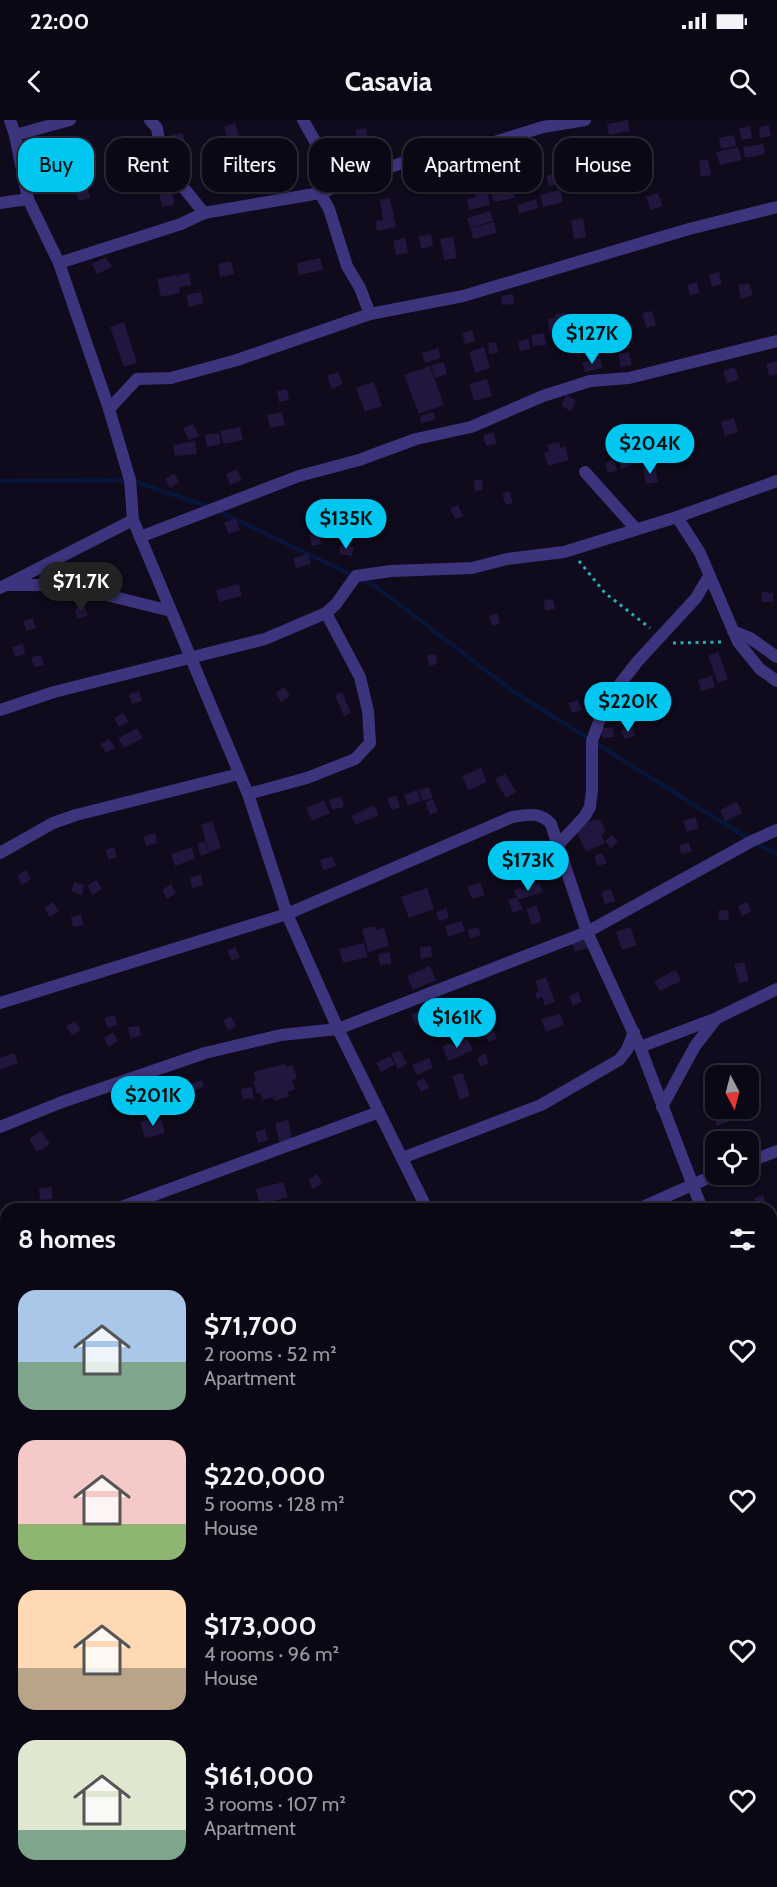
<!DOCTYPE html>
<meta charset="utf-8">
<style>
:root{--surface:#0b0815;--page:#14111e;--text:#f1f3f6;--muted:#9a9aa0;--line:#2b2934;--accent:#00c6f0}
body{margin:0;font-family:Cabin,sans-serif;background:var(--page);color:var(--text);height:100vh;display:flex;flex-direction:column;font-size:22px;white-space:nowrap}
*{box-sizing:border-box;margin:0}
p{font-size:20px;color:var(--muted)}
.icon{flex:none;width:33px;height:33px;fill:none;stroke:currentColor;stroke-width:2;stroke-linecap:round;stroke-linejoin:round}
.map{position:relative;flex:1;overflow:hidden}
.side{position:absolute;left:0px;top:1083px;width:777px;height:684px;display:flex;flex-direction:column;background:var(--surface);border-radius:18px 18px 0 0;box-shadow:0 2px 4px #0004,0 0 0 2px var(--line)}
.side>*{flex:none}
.banner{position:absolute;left:18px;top:18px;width:741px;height:54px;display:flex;gap:12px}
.needle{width:39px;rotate:173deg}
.tools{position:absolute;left:705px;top:945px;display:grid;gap:12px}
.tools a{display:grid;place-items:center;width:54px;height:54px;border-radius:12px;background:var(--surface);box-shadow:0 2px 4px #0004,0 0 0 2px var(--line);font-size:30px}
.price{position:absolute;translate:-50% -51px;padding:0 14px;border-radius:21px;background:var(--accent);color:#111;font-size:20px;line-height:39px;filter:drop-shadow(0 2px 3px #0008)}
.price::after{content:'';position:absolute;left:50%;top:36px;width:18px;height:14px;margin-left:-9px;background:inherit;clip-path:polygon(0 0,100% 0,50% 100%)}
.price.current{background:#222;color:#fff}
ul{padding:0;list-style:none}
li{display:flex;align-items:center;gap:18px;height:150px;padding:0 18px}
li span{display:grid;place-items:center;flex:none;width:168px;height:120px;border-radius:18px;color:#555}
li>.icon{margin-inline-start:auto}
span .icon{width:72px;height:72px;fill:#fffc;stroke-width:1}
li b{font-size:26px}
h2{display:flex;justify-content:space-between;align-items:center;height:72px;padding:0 18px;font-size:26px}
.tag{padding:0 21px;border-radius:18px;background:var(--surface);box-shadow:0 2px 4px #0004,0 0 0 2px var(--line);font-size:21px;line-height:54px}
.tag.current{background:var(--accent);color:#111}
.status{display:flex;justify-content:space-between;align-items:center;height:42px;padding:0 30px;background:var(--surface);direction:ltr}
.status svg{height:16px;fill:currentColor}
header{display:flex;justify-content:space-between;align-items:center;height:78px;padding:0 18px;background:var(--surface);font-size:27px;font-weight:800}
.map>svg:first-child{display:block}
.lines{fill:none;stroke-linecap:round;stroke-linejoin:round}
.stream{stroke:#071538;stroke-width:4.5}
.building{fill:#21163d}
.path{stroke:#29adaf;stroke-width:3;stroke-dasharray:3 4.5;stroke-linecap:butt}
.minor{stroke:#3c347c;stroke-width:12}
</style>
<div class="status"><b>22:00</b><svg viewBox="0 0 49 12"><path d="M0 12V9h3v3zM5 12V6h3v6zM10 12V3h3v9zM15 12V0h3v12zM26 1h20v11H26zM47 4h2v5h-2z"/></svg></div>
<header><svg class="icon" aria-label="back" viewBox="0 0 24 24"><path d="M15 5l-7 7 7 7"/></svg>Casavia<svg class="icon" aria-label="search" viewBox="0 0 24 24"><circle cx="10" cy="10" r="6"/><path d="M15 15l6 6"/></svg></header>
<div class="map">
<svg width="777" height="1767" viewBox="0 0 777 1767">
<rect width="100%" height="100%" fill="#0f0a1c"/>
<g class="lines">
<g class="stream">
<polyline points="0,361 130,360 209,387"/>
<polyline points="216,390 375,466 514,572 752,721 777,734"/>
</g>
</g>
<g class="building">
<polygon points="628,0 630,11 609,15 607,4"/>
<polygon points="235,3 239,15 228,19 224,7"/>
<polygon points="769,5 771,16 760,18 759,7"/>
<polygon points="750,6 752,18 742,20 739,8"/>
<polygon points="366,8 368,19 357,21 355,10"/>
<polygon points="183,13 185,26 173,28 170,15"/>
<polygon points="734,15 736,26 721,29 719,18"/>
<polygon points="343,18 349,42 332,46 328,32 333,30 331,21"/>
<polygon points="763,24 765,34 745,38 743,27"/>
<polygon points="213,26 221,36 210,44 203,34"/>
<polygon points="738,27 742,40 720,45 716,32"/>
<polygon points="245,31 248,39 238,44 235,36"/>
<polygon points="134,32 138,44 127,47 124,35"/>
<polygon points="708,39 711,55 701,57 699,41"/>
<polygon points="92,44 94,53 84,56 82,47"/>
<polygon points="564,45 568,61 549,66 546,56 553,54 552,48"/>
<polygon points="527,47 531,65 520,68 515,49"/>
<polygon points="139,51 144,69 126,75 120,56"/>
<polygon points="499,56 500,59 510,57 515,78 494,82 488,59"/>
<polygon points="171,63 174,85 162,87 158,65"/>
<polygon points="485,65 490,85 469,90 467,79 476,77 473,67"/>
<polygon points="87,67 90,78 79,81 75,70"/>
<polygon points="560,70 563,82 543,87 540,75"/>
<polygon points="658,73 663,86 651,90 646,77"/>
<polygon points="390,78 396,107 377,111 375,101 383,100 380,80"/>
<polygon points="536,79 538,88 519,94 517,85"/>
<polygon points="490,91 493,101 470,108 467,98"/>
<polygon points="583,98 586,117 574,119 571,100"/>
<polygon points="494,102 497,113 473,119 471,108"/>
<polygon points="431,114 433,126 421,129 419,116"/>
<polygon points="453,117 457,138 444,140 440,119"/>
<polygon points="405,118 408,133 396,135 393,121"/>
<polygon points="106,137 112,147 97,154 92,144"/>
<polygon points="320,138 323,150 299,155 297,143"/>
<polygon points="231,141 234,154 220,157 218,144"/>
<polygon points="719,152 722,164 712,167 709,155"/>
<polygon points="189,153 191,165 179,167 180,173 161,177 157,159 177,155 179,163 178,155"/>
<polygon points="697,162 700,173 690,175 687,165"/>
<polygon points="749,163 753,175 741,179 738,165"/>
<polygon points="201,172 204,183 189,187 186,175"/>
<polygon points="513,174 514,184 502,185 501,176"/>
<polygon points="652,191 656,205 646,208 642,193"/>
<polygon points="566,193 566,197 570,196 572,208 549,212 548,199 555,198 555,194"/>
<polygon points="124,202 137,243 124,247 110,207"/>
<polygon points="472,210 475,221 465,224 462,213"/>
<polygon points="544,213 546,225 533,226 531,215"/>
<polygon points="529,219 530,229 520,231 518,221"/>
<polygon points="496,222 498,233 489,234 488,223"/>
<polygon points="484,227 490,248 475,253 469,232"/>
<polygon points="438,228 441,238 425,243 422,233"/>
<polygon points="629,232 632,245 621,247 618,234"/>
<polygon points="600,238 603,248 585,252 582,242"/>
<polygon points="777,241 777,254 769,256 766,244"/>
<polygon points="444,242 447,254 435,258 431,245"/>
<polygon points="430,246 444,285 419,294 404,255"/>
<polygon points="735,247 739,260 727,263 723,251"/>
<polygon points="338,252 343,264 332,269 327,256"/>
<polygon points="487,259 492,276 474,281 469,264"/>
<polygon points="374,262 382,286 365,292 356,268"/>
<polygon points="287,269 289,280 279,282 277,271"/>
<polygon points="566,275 576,280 571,291 561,286"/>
<polygon points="282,292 285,305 270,308 267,295"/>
<polygon points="434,292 435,300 421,303 420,296"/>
<polygon points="734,298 738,312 725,316 721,302"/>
<polygon points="193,304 199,316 189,320 183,308"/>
<polygon points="240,307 243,320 223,324 220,311"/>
<polygon points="633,308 637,321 625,324 622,311"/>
<polygon points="494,312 496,324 486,326 483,315"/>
<polygon points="219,313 221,324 207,327 205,315"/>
<polygon points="195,321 197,334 175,336 173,325"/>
<polygon points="559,322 561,328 565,326 569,340 548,346 544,333 549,331 547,325"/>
<polygon points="630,335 633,345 621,349 618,338"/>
<polygon points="614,340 617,350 608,353 605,343"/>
<polygon points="655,346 658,362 646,364 643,348"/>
<polygon points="237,349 242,360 230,365 226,354"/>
<polygon points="174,353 179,362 170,368 165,359"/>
<polygon points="482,359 483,370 475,371 474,360"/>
<polygon points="509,371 513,383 506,385 502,374"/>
<polygon points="458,385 463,396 455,399 450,388"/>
<polygon points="236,398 240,410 229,414 224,403"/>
<polygon points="319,414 321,424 312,426 310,415"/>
<polygon points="341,424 354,427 352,436 339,434"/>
<polygon points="308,434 311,444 296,448 293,438"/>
<polygon points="239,464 242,476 219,482 216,470"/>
<polygon points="762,472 773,473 773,482 762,482"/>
<polygon points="553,479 555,489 545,491 544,480"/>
<polygon points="85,486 88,496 77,499 75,489"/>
<polygon points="497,493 500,503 492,506 489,496"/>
<polygon points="33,498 36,508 26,511 23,501"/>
<polygon points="23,524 25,534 15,537 12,527"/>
<polygon points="718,532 728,559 718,563 708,536"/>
<polygon points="436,534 437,544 429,546 427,535"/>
<polygon points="41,535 44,545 34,547 31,537"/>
<polygon points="712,556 715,567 701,571 698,560"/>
<polygon points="284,567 290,576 281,582 275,573"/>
<polygon points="139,571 142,581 132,584 129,574"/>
<polygon points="342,572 351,593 344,596 335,575"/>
<polygon points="578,580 582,590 572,593 568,583"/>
<polygon points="629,584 632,594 623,597 620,587"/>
<polygon points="123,593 129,602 119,607 114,598"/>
<polygon points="633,606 635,616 624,619 621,610"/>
<polygon points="613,607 614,617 602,618 601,608"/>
<polygon points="137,608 143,618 124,628 118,618"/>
<polygon points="109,619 115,628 106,633 100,624"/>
<polygon points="481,648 487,662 468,670 462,656"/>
<polygon points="505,654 516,672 506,678 495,659"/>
<polygon points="429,667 433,678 422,681 419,670"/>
<polygon points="417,670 421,681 408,686 404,675"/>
<polygon points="396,675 400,687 392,690 387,679"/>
<polygon points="341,676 344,687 332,690 329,680"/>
<polygon points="433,679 438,692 430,695 425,682"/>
<polygon points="324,680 330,693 312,701 306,688"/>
<polygon points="737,682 742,693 725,701 720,690"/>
<polygon points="374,685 379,695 356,705 351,696"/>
<polygon points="695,697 699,708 687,712 683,701"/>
<polygon points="595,699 596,701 600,699 606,712 601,714 605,723 586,732 575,709"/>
<polygon points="212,701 221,728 209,732 201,705"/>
<polygon points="155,713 157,723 146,726 144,716"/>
<polygon points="612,715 618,722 611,728 605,721"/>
<polygon points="205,721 209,733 201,736 197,724"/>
<polygon points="689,723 692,732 681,734 679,725"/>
<polygon points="114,727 117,737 109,740 105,730"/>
<polygon points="192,727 195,739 175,746 171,734"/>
<polygon points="602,733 607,743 598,746 594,736"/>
<polygon points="332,736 336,746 323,750 320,740"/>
<polygon points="536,745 539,755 527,759 523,749"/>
<polygon points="26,750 31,759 22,765 17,756"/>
<polygon points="201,755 203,765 192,768 190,757"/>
<polygon points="96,760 102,769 93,775 87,766"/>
<polygon points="74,762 84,765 82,775 71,772"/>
<polygon points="480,762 485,775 472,779 467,767"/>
<polygon points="539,763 543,772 518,780 514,770 521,768 522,770"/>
<polygon points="171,764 176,773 167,779 162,770"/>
<polygon points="427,768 434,789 409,798 401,777"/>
<polygon points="611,769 615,781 605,784 601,772"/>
<polygon points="516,777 523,789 513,793 508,780"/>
<polygon points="53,782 59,791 50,797 44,788"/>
<polygon points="748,782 751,792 742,796 738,786"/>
<polygon points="536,785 542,801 532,805 526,789"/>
<polygon points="446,788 449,798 439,801 436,792"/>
<polygon points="728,790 729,799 719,801 718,791"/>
<polygon points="81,795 84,805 73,807 71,797"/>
<polygon points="462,801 465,811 448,817 445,806"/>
<polygon points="375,806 376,810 384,808 389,826 368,832 362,809"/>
<polygon points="478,807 481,815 470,819 467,810"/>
<polygon points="630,807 637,825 622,830 616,812"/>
<polygon points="584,818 588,828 575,832 572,822"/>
<polygon points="364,823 368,837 343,843 339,829"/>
<polygon points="431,826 432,837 421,839 420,827"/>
<polygon points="235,827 240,837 232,841 227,831"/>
<polygon points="390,832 391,844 380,845 378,834"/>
<polygon points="744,842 749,861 739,863 734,844"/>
<polygon points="430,846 436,860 413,870 407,856"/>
<polygon points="676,850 681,861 660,871 654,861"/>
<polygon points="546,857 555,882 545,886 542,877 537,879 535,873 539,871 535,861"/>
<polygon points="578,872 582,882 573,886 569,876"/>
<polygon points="419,891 424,901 416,905 411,895"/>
<polygon points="560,893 564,905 546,912 541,900"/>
<polygon points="114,895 118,905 108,908 104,898"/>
<polygon points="231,896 236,906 228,910 223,900"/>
<polygon points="75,901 81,910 72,915 66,906"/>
<polygon points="139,906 141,916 130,918 128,907"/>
<polygon points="492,908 497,918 489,922 484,912"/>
<polygon points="113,912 118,921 109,927 104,918"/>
<polygon points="467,918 473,930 449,941 442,927 451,923 452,925"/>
<polygon points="400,930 407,944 398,949 391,934"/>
<polygon points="14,933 18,943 0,950 0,938"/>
<polygon points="485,933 489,943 481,947 477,938"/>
<polygon points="390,936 395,944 381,952 376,943"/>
<polygon points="429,938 433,948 417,955 412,945"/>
<polygon points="285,944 286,947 293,945 297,959 292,960 295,969 287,972 289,976 274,981 273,977 263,980 260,973 257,974 253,961 256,960 253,952"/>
<polygon points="463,953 470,976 460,980 452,956"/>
<polygon points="424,958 429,968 421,972 416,962"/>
<polygon points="202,960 204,967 187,973 185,966"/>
<polygon points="252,967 254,978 243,979 241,969"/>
<polygon points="716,986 716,988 734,988 738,998 717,1006 710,988"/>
<polygon points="160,996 165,1013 145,1018 140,1002"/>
<polygon points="288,1000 293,1021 280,1025 275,1003"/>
<polygon points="265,1009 268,1020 258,1023 255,1012"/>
<polygon points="41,1011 50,1024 37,1032 29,1019"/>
<polygon points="317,1054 322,1063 313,1069 308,1060"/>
<polygon points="283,1062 288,1077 260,1085 256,1069"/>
<polygon points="52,1067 52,1079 40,1080 39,1068"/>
<polygon points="763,1075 769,1089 758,1089 754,1078"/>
<polygon points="776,1697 777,1728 771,1730 771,1699"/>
<polygon points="771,1758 776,1766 760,1767 757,1762 771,1761"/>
</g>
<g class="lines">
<g class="path">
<polyline points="579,441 605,473 650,508"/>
<polyline points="673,523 723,522"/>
<polyline points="771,1669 777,1666"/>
<polyline points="574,1767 585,1761"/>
</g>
<g class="minor">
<polyline points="10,0 15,15 28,79 59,143 109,289 130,360 133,400 248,674 287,794 338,909 427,1089"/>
<polyline points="150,0 157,8 162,41 204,93"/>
<polyline points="303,0 316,23 321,52 320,73 329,89 347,146 360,168 370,194"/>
<polyline points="15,15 70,0"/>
<polyline points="0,83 28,79"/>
<polyline points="59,143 181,104 204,93 320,73 372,53 411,40 478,27 543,7 585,0"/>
<polyline points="109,289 137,259 171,258 237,240 370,194 463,176 689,109 777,87"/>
<polyline points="585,352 636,409"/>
<polyline points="677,397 700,433 738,522 760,549 777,561"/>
<polyline points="140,417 299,356 359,340 416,319 471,307 543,276 590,261 629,258 777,221"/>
<polyline points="8,465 49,465 82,469 171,491"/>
<polyline points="0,468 133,400"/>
<polyline points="733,511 750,518 777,537"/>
<polyline points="0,590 54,572 265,519 326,493 336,484 356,456 391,451 472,448 507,439 564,432 677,397 777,361"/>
<polyline points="248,674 307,658 355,639 370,623 368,591 360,557 326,493"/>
<polyline points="558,725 585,696 590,687 592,670 592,621 606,582 637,542 696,478 709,456"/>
<polyline points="0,733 53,703 76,695 239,654"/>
<path d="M 0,883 L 287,794 L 512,697 C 527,695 540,691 551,704 L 587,812 L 640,927 L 702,1089"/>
<polyline points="640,927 717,898 777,869"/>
<polyline points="662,987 695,926 716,899"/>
<polyline points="0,1007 62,982 205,933 281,915 338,909 587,812 752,721 777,710"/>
<polyline points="402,1038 541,985 619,940 627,930 634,912"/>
<polyline points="748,1042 777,1031"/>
<polyline points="116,1089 379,992"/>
<polyline points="638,1089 717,1054"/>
<polyline points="0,1132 6,1130"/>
<polyline points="771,1197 777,1194"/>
<polyline points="771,1251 777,1266"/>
<polyline points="0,1276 6,1274"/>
<polyline points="771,1350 777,1348"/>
<polyline points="0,1398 6,1396"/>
<polyline points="771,1512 777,1509"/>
<polyline points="0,1663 6,1661"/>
<polyline points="325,1761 326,1767"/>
<polyline points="64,1767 79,1761"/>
</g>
</g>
</svg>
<div class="tools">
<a><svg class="needle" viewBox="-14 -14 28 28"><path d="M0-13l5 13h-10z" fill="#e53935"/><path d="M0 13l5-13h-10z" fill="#9a9aa0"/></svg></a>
<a><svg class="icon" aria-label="locate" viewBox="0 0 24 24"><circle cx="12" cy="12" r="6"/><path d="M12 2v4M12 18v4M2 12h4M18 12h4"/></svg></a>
</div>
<b class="price" style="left:592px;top:245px">$127K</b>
<b class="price" style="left:650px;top:355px">$204K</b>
<b class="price" style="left:346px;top:430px">$135K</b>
<b class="price current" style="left:81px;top:493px">$71.7K</b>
<b class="price" style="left:628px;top:613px">$220K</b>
<b class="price" style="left:528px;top:772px">$173K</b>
<b class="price" style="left:457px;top:929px">$161K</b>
<b class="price" style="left:153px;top:1007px">$201K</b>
<div class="banner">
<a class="tag current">Buy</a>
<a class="tag">Rent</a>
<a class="tag">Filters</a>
<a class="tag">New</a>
<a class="tag">Apartment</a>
<a class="tag">House</a>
</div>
<section class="side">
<h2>8 homes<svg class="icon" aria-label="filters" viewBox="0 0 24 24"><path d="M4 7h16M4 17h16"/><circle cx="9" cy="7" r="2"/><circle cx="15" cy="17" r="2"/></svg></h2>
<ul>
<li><span style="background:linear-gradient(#a9c7e8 60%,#7fa58c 0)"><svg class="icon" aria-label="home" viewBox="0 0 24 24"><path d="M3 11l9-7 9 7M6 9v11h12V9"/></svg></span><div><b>$71,700</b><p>2 rooms · 52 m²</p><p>Apartment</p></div><svg class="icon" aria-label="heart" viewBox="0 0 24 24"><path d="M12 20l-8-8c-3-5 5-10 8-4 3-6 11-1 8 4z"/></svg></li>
<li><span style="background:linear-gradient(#f6c9c9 70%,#8fb573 0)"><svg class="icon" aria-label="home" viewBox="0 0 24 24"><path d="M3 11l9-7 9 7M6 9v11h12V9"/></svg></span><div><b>$220,000</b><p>5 rooms · 128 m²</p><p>House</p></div><svg class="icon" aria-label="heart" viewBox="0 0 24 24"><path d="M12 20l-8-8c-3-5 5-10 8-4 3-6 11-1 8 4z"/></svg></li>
<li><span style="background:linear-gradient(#ffd9b3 65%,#b9a48a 0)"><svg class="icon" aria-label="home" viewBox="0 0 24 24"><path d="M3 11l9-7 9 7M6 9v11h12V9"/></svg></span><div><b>$173,000</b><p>4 rooms · 96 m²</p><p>House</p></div><svg class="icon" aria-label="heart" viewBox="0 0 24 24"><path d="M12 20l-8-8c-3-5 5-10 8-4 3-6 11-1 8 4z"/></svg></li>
<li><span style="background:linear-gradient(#dfe7d0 75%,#7fa58c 0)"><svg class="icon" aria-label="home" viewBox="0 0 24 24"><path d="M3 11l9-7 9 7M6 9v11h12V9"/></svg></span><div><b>$161,000</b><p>3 rooms · 107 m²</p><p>Apartment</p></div><svg class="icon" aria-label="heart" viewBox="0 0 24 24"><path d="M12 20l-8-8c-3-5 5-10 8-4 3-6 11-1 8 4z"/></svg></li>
</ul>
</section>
</div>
